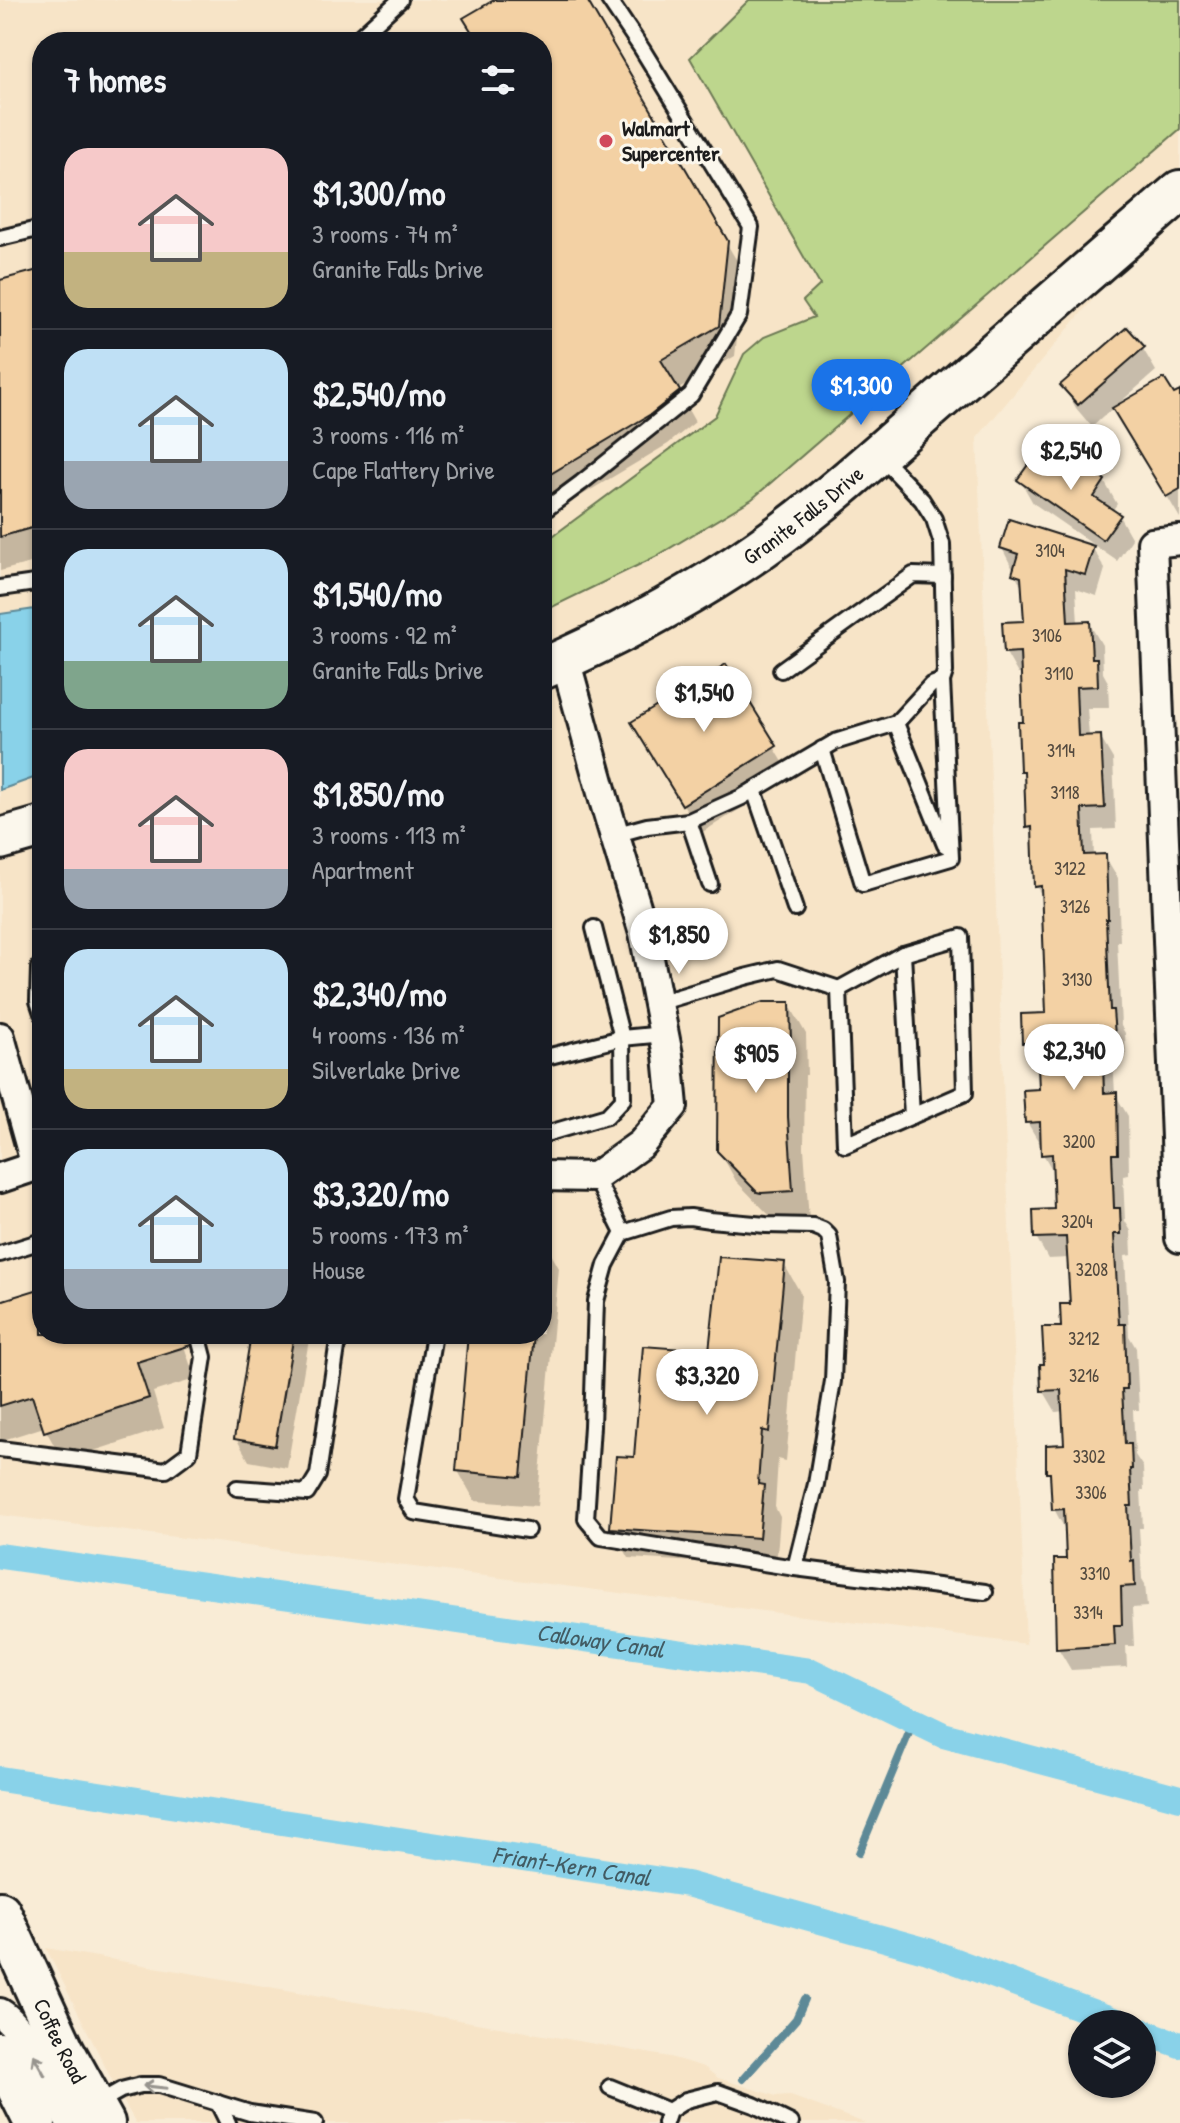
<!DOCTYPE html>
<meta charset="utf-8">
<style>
:root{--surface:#171b24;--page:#20242c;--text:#f1f3f6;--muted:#9ea1a6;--line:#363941;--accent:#1a73e8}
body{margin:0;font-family:"Patrick Hand",sans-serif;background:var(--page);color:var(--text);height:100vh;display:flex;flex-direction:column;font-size:30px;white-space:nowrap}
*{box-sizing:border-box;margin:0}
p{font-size:26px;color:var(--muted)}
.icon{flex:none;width:44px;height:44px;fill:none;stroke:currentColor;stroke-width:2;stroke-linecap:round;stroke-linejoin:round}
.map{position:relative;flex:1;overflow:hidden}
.sheet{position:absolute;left:32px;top:32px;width:520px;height:1312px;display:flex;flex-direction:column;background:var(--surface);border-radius:32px;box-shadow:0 2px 6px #0004}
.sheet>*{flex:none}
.tools{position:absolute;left:1068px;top:2010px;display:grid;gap:16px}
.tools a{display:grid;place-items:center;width:88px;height:88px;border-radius:50%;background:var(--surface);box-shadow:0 2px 6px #0004;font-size:40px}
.price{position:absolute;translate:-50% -68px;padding:0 18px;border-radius:28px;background:#fff;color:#222;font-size:26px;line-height:52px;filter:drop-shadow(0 2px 4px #0008)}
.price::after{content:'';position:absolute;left:50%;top:48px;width:24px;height:18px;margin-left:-12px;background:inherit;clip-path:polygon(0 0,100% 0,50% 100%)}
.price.current{background:var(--accent);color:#fff}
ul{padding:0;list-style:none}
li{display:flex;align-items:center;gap:24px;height:200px;padding:0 32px}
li+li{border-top:2px solid var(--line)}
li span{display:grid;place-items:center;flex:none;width:224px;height:160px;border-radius:24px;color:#555}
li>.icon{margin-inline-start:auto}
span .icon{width:96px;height:96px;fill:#fffc;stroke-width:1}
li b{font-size:34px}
h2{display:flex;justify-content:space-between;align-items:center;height:96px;padding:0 32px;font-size:34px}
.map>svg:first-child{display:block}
.built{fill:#f7e4c7;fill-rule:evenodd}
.green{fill:#bdd68d;stroke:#6c7954;stroke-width:2}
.water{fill:#89d2e9;stroke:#5d8997;stroke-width:2}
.shadow{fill:#0003}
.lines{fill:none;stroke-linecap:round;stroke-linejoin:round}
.stream{stroke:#5d8997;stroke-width:8}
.canal{stroke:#89d2e9;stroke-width:26}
.building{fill:#f3d1a4;stroke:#1c1c1c;stroke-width:2}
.lane-casing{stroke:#1c1c1c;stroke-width:20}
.street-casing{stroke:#1c1c1c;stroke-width:34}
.secondary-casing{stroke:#1c1c1c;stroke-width:46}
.lane{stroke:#fbf7ec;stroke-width:14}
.street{stroke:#fbf7ec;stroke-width:28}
.secondary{stroke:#fbf7ec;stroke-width:40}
.oneway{stroke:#97948e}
.poi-dot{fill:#d1495b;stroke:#fbf7ec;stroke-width:3}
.labels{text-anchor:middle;stroke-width:6;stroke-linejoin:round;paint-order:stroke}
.number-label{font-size:18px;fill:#52493e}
.poi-label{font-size:22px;font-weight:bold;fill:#1c1c1c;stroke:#fbf7ec;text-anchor:start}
.street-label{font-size:22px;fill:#1c1c1c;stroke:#fbf7ec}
.water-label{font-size:24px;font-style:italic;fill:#425c64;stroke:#fbf7ec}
</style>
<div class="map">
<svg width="1180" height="2123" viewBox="0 0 1180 2123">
<rect width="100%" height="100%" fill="#f9ecd6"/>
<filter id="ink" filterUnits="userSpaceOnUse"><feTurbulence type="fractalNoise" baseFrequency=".0125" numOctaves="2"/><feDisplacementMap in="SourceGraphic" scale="16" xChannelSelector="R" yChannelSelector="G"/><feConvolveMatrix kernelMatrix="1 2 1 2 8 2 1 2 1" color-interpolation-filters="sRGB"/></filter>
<g filter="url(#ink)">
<g class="built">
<path d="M 0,0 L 1180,0 L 1180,195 L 977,438 L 1026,1644 L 0,1515 ZM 42,42 L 542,42 L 542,1334 L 42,1334 Z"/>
<polygon points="46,1948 670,2057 704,2067 718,2078 776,2096 788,2095 865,2123 136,2123 118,2092"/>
</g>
<polygon class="green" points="749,0 1180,0 1180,129 752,499 655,557 542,612 542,544 715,416 744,354 764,337 814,317 803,301 820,285 690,58"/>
<polygon class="water" points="42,608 42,775 0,790 0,614"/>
<g class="shadow">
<polygon points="498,0 584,0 744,273 735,356 677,390 695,422 668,444 542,519 542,42 456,42 473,32"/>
<polygon points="42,271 42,560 0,571 0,283"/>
<polygon points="1127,330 1143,349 1156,371 1117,405 1173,397 1180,393 1180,518 1114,407 1092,427 1076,408 1063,385"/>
<polygon points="1053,470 1104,481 1117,504 1112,511 1119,516 1132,539 1117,561 1033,503 1020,480"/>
<polygon points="1092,547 1105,569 1097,596 1076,589 1078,624 1089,623 1102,645 1103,673 1108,682 1109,708 1087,708 1089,737 1100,737 1113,759 1116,829 1093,830 1094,857 1105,856 1118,878 1120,941 1117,941 1121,1026 1125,1033 1126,1057 1113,1058 1115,1094 1128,1116 1129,1175 1123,1176 1125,1221 1131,1231 1132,1255 1125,1256 1129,1336 1136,1348 1139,1410 1133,1410 1135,1455 1143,1467 1144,1490 1141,1490 1143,1528 1139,1528 1142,1579 1145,1584 1147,1607 1132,1608 1134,1646 1126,1646 1127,1667 1071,1670 1058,1648 1068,1561 1066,1531 1054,1509 1052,1479 1048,1472 1066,1446 1064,1411 1056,1412 1043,1390 1046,1366 1072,1306 1069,1258 1048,1259 1036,1237 1056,1211 1054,1173 1043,1154 1043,1144 1040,1144 1027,1122 1041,1091 1040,1064 1037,1064 1024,1042 1048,1014 1044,899 1036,886 1034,837 1028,827 1026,777 1022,770 1025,723 1023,674 1018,674 1006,653 1026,623 1024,591 1002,548"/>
<polygon points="726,667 792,777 701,833 651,753"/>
<polygon points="789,1004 806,1034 807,1075 805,1075 804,1148 809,1221 776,1222 736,1181 719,1150"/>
<polygon points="542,1238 559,1268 537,1506 475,1501 458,1471 470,1334 542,1334"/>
<polygon points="784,1264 801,1294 786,1461 778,1459 775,1507 780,1517 776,1567 629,1558 612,1528 636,1459"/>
<polygon points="42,1290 42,1334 180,1334 195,1379 153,1392 164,1428 63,1461 44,1427 0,1441 0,1303"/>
<polygon points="253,1334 310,1334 287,1468 249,1461 236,1438"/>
</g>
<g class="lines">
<g class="stream">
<polyline points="859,1853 914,1721"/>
<polyline points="743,2079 796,2019 805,1999"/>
</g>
<g class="canal">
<path id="s1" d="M 0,1556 L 811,1671 L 943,1735 L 1180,1798"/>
<path id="s2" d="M 0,1779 L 687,1884 L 928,1951 L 1124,2024"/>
<polyline points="1142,2031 1180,2045"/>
</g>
</g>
<g class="building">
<polygon points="494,0 587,0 728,241 719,326 661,360 680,391 651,414 542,479 542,42 478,42 463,18"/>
<polygon points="42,269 42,525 0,537 0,280"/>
<polygon points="1127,327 1145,347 1078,405 1060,385"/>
<polygon points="1164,378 1174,394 1180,391 1180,489 1166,497 1112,408"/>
<polygon points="1064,451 1105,480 1094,497 1121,515 1103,540 1017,480 1035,455 1052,467"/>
<polygon points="1009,519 1094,546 1085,575 1065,569 1068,622 1090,621 1092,658 1097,658 1098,686 1076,687 1078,736 1101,735 1103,775 1105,808 1082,809 1084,855 1106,854 1108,919 1106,919 1110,1010 1113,1010 1115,1036 1102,1036 1104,1093 1117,1092 1118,1154 1112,1154 1114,1208 1120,1208 1121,1234 1114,1234 1119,1324 1125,1324 1127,1389 1122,1389 1125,1444 1131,1444 1132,1469 1130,1469 1132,1506 1128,1506 1131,1561 1134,1560 1135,1586 1121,1587 1122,1625 1114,1625 1115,1645 1056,1649 1054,1559 1066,1559 1064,1509 1052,1510 1050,1473 1046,1473 1046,1445 1064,1444 1061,1390 1041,1391 1040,1364 1044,1364 1042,1327 1061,1327 1060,1304 1070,1304 1066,1237 1034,1238 1033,1210 1054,1209 1052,1154 1041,1155 1040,1122 1025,1123 1023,1090 1039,1089 1037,1043 1022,1043 1021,1014 1046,1013 1041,886 1034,887 1032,827 1026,828 1024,771 1020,771 1018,722 1023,722 1020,652 1004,653 1002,622 1024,621 1021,577 1012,574 1018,554 1000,548"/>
<polygon points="726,664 777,746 682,805 631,722"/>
<polygon points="763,1002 790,1002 791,1045 788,1045 788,1117 793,1191 761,1193 757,1192 717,1151 718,1018"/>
<polygon points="719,1257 785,1262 769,1432 762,1430 758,1484 764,1485 759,1538 610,1528 616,1456 634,1457 643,1346 709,1351"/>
<polygon points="42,1288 42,1334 188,1334 191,1345 137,1362 149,1398 44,1432 32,1396 0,1406 0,1301"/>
<polygon points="251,1334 294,1334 275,1446 234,1439"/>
<polygon points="468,1334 534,1334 521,1477 456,1471"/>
</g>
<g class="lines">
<defs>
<g id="lane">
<polyline points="354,42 400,0"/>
<polyline points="0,238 42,228"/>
<polyline points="542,512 581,483 691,395 739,315 751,227 642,49 609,0"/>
<polyline points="0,588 42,582"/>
<polyline points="781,670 913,575 943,576"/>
<polyline points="896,723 945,845"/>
<polyline points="822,749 863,884 951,858 942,681"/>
<polyline points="754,790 795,909"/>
<polyline points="689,821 710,884"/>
<polyline points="614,835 647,826 689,821 742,797 835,742 896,723 931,685 942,681 945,672 942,544 934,519 922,500 881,457"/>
<polyline points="903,954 912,1116"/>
<polyline points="42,963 39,968 38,1001 42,1013"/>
<polyline points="658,1003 745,977 778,969 839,989 845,1145 965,1093 961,937 903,954 839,989"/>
<polyline points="542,1058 622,1038 664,1034"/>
<polyline points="542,1135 607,1116 623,1099 622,1038 594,928"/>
<polyline points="595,1177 623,1233 606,1265 596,1301 592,1426 586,1519 601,1537 795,1568 985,1592"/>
<polyline points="623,1233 671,1218 690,1217 710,1220 766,1225 813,1226 823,1230 829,1236 837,1282 833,1381 816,1484 795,1568"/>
<polyline points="0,1254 42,1241"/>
<polyline points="434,1334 406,1499 414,1512 527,1530"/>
<polyline points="0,1449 166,1470 189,1453 204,1357 198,1334"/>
<polyline points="237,1488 307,1493 318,1475 339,1334"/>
<polyline points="610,2087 669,2111"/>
<polyline points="218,2103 228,2123"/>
<polyline points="96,2104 121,2090 141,2085 159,2085 250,2113 315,2123"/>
<polyline points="665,2123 669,2111 686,2100 718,2092 754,2105 791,2123"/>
</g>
<g id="street">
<polyline points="1180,540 1152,543 1180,1238"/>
<polyline points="0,1037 36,1166"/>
<polyline points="542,1176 595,1177 641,1144 673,1106 668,1055 644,933 604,800 565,659"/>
<polyline points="0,1178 42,1164"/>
<path d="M 0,2013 C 27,2029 55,2094 71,2123"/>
</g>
<g id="secondary">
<path id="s3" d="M 542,669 C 609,640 673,606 735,566 C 806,520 869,462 933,406 C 1015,334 1098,263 1180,191"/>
<polyline points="0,839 42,827"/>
<path id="s4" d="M 0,1912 L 64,2051 L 104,2123"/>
<polyline points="0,2053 35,2123"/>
</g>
</defs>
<use href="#lane" class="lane-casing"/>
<use href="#street" class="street-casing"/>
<use href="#secondary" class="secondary-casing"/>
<use href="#lane" class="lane"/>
<use href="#street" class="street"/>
<use href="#secondary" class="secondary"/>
</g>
<defs><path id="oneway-shaft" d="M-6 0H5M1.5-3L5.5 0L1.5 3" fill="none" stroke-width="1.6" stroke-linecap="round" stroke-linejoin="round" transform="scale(2)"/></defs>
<g class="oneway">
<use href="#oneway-shaft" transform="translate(39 2065) rotate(-119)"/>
<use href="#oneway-shaft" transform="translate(155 2087) rotate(-174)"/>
</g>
</g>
<circle class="poi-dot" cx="606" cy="141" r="8"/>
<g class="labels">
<g class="number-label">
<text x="1050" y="557">3104</text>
<text x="1047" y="642">3106</text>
<text x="1059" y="680">3110</text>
<text x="1061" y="757">3114</text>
<text x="1065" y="799">3118</text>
<text x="1070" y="875">3122</text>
<text x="1075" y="913">3126</text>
<text x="1077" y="986">3130</text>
<text x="1079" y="1148">3200</text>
<text x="1077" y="1228">3204</text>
<text x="1092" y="1276">3208</text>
<text x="1084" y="1345">3212</text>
<text x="1084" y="1382">3216</text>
<text x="1089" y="1463">3302</text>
<text x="1091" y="1499">3306</text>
<text x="1095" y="1580">3310</text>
<text x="1088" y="1619">3314</text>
</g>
<g class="poi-label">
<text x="622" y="136">Walmart<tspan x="622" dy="25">Supercenter</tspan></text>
</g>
<g class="street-label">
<text dy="8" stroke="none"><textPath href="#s3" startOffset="304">Granite Falls Drive</textPath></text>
<text dy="8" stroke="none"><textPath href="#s4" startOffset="142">Coffee Road</textPath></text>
</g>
<g class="water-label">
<text dy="8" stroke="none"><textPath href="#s1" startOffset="606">Calloway Canal</textPath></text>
<text dy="8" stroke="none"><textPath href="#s2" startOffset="578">Friant-Kern Canal</textPath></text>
</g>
</g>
</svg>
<div class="tools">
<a><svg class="icon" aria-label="layers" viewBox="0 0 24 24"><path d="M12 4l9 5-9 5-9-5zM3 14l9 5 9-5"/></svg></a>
</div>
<b class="price current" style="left:861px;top:427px">$1,300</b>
<b class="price" style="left:1071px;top:492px">$2,540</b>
<b class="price" style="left:704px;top:734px">$1,540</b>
<b class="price" style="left:679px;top:976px">$1,850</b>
<b class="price" style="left:1074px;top:1092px">$2,340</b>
<b class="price" style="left:756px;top:1095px">$905</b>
<b class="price" style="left:707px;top:1417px">$3,320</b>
<section class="sheet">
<h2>7 homes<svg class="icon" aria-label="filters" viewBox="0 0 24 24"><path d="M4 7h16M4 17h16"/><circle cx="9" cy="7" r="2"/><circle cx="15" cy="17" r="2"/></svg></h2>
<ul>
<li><span style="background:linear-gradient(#f6c9c9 65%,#c2b280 0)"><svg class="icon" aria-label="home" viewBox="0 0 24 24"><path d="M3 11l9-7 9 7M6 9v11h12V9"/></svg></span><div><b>$1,300/mo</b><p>3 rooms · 74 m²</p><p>Granite Falls Drive</p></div></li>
<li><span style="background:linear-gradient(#bfe0f5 70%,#9aa5b1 0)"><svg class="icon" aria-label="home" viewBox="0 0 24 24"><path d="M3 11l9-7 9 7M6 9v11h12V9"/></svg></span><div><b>$2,540/mo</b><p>3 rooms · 116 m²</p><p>Cape Flattery Drive</p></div></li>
<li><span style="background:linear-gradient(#bfe0f5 70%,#7fa58c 0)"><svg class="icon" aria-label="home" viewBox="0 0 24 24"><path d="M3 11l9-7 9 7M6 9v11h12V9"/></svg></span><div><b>$1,540/mo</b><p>3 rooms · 92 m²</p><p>Granite Falls Drive</p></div></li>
<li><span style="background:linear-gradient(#f6c9c9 75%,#9aa5b1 0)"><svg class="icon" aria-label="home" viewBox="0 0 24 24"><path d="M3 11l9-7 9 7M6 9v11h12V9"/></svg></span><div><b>$1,850/mo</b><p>3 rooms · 113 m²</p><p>Apartment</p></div></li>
<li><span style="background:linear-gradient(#bfe0f5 75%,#c2b280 0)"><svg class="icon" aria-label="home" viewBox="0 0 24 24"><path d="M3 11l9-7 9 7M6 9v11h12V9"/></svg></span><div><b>$2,340/mo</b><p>4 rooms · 136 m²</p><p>Silverlake Drive</p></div></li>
<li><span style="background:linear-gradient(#bfe0f5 75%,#9aa5b1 0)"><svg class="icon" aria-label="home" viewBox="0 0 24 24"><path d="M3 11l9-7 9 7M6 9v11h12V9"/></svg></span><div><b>$3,320/mo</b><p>5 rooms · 173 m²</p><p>House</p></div></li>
</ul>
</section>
</div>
